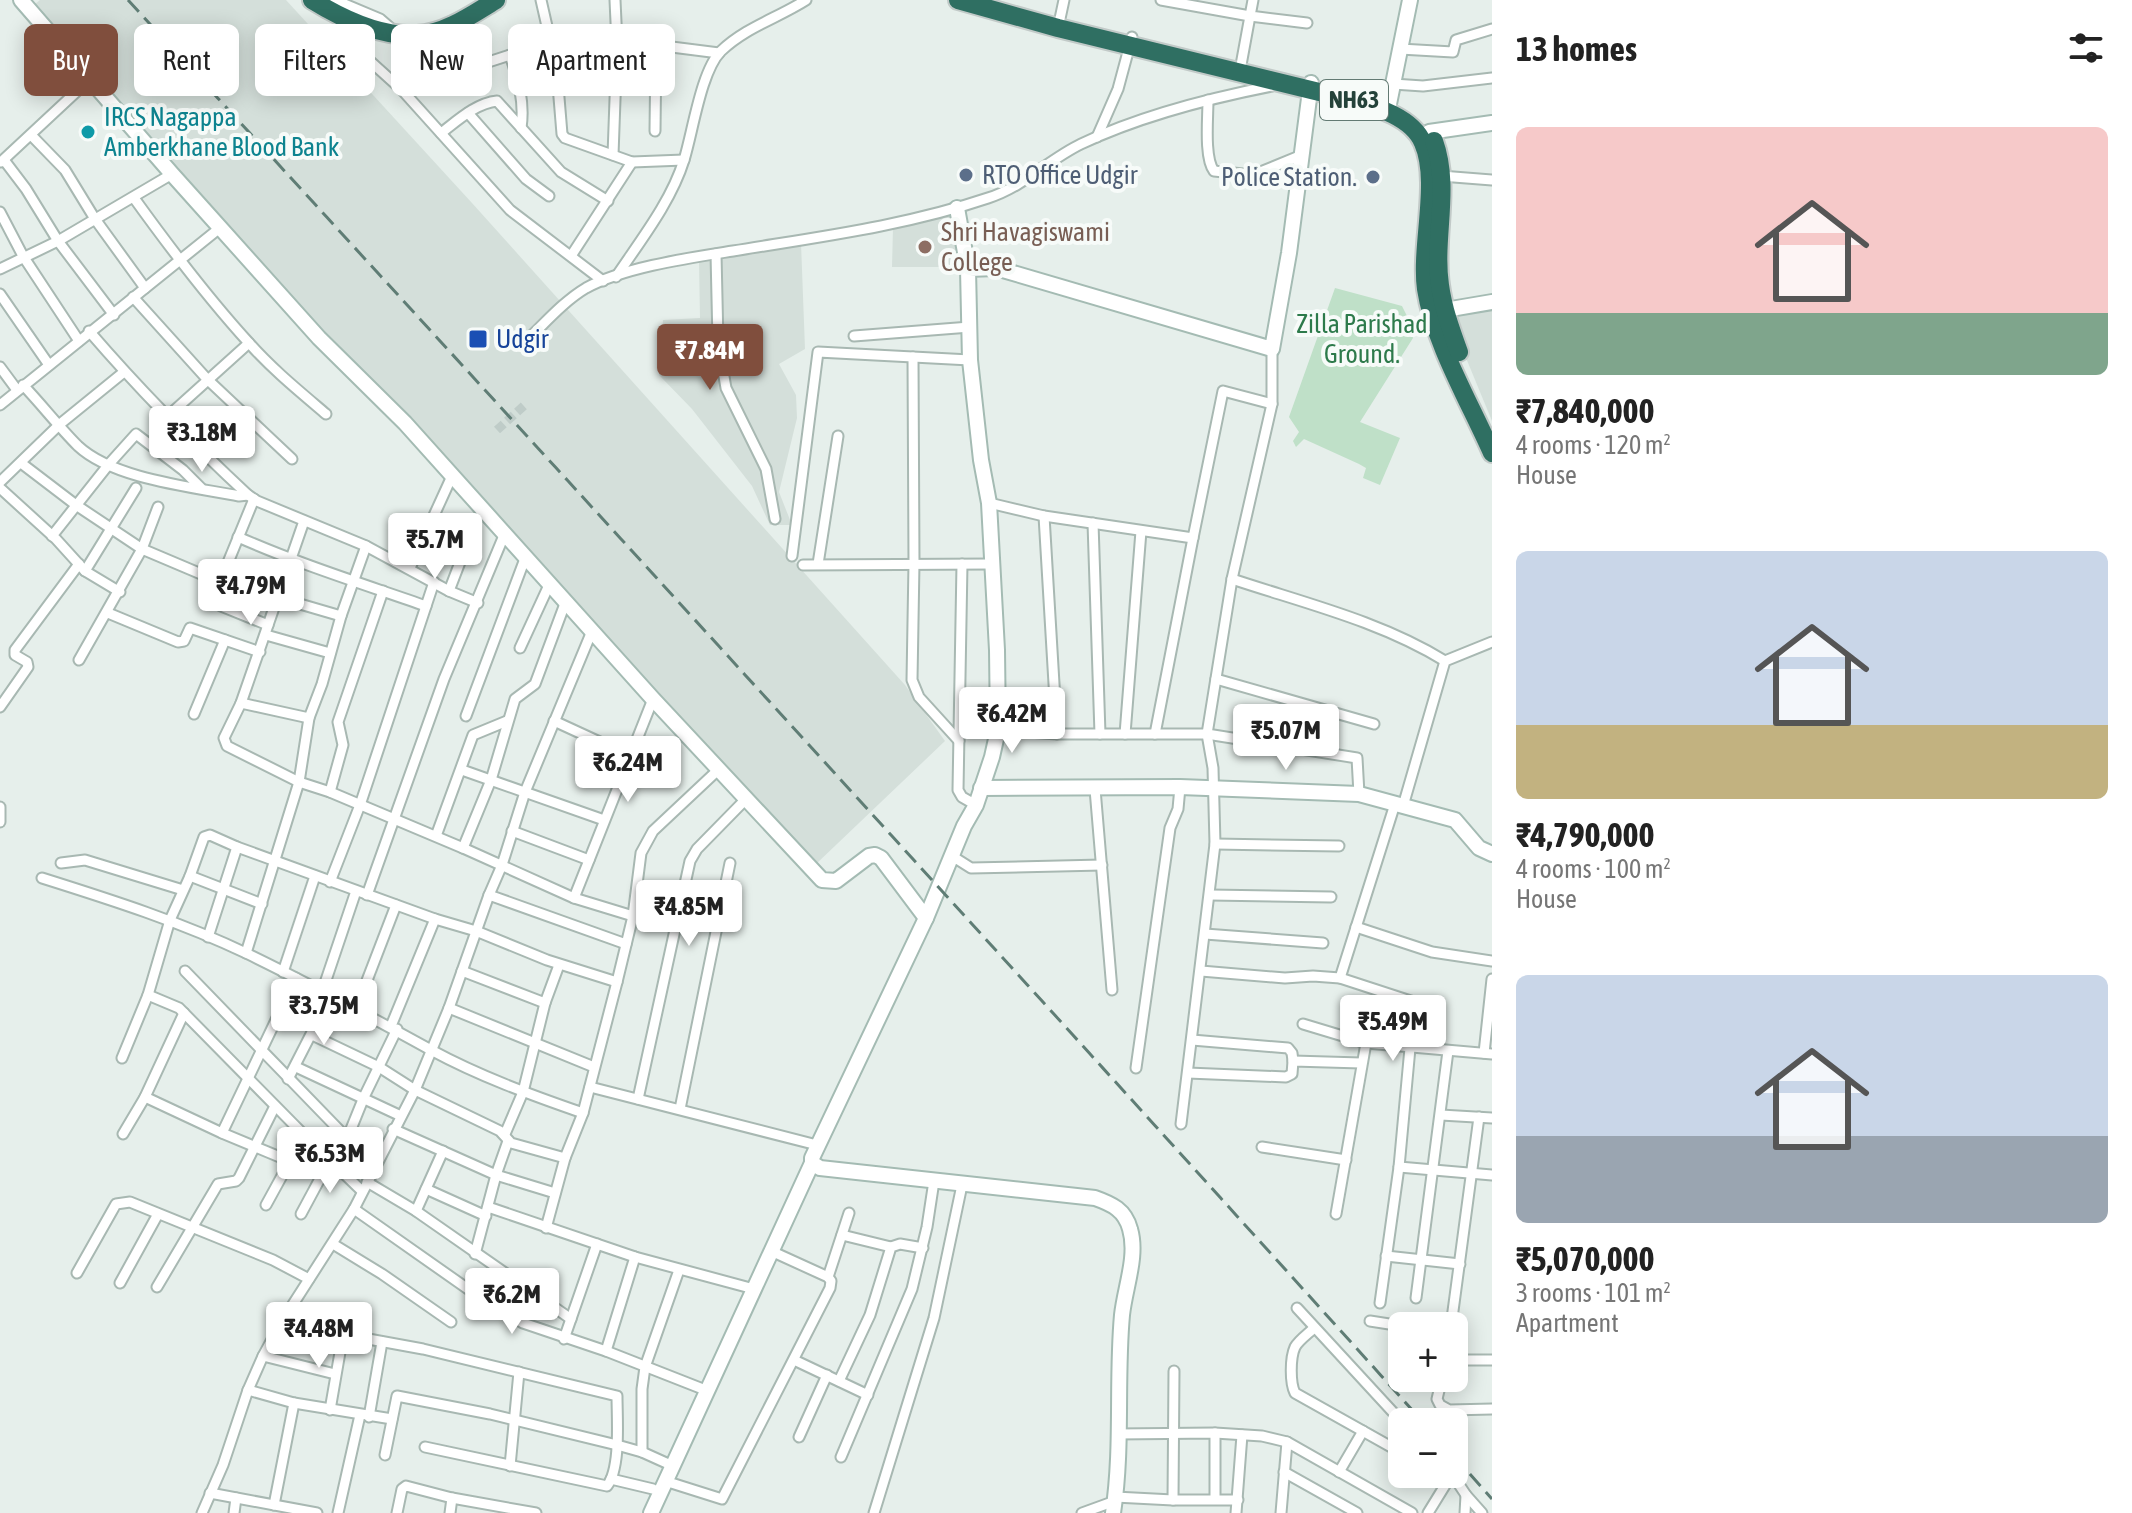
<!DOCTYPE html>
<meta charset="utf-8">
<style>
:root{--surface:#fff;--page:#f2f2f2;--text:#222;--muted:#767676;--accent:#804e3d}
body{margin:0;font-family:"Asap Condensed",sans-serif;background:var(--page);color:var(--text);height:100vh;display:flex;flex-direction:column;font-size:30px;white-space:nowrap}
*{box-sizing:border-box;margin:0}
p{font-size:26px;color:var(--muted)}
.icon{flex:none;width:44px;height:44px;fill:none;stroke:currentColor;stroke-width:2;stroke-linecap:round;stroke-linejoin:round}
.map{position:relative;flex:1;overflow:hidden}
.panel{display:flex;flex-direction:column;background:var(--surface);width:640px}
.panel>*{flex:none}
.top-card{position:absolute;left:24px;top:24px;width:760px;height:72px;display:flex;gap:16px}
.controls{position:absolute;left:1388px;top:1312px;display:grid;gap:16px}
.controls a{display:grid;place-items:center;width:80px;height:80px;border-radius:12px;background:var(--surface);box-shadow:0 4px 20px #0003;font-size:40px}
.price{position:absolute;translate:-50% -68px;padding:0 18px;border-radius:8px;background:#fff;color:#222;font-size:26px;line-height:52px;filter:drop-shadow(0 2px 4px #0008)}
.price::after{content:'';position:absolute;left:50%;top:48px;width:24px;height:18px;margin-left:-12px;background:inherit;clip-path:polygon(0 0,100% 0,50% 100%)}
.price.selected{background:var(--accent);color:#fff}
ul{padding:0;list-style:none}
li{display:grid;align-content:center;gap:16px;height:424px;padding:0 24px}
li span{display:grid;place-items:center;height:248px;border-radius:12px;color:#555}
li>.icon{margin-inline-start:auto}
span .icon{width:144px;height:144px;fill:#fffc;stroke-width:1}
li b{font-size:34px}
h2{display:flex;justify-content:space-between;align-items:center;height:96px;padding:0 24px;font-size:34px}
.tag{padding:0 28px;border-radius:12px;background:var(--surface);box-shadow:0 4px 20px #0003;font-size:28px;line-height:72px}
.tag.selected{background:var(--accent);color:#fff}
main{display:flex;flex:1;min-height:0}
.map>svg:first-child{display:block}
.built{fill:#d4dfda}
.green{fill:#bfe0c8}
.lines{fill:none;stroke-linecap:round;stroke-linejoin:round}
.street-tunnel{stroke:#bfccc8;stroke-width:9;stroke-dasharray:9 4.5;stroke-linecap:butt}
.street-casing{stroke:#a8b8b2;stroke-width:13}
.secondary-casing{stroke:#a4bbb3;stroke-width:18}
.highway-casing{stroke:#c2cac8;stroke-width:22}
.street{stroke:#fff;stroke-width:9}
.secondary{stroke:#fff;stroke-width:14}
.highway{stroke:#2f6f62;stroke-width:18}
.rail{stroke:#5f7d75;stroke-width:3;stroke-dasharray:16 8;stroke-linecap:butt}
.culture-dot{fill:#0f9aa8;stroke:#f7fbf9;stroke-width:3}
.service-dot{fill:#5c6f8a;stroke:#f7fbf9;stroke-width:3}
.education-dot{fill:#8d6e63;stroke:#f7fbf9;stroke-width:3}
.transit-dot{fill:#1a4fb4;stroke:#f7fbf9;stroke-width:3}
.labels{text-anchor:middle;stroke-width:8;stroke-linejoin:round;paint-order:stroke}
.shield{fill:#f7fbf9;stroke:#637a73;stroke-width:2}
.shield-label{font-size:24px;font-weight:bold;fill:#24423a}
.culture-label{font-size:26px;fill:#0d838f;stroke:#f7fbf9;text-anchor:start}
.service-label{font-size:26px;fill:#4e5e75;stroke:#f7fbf9;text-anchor:start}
.education-label{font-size:26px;fill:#785e54;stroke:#f7fbf9;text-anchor:start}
.park-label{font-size:26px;fill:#2d7a4b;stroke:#f7fbf9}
.transit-label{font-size:26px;fill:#164399;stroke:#f7fbf9;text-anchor:start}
</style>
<main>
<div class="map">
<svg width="1492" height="1513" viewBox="0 0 1492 1513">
<rect width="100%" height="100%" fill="#e6efeb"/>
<g class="built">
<polygon points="40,0 286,0 472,203 905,685 945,741 815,865 328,338 35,4"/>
<polygon points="953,214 959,267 892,267 893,228"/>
<polygon points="801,243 805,349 779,364 796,395 797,418 779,492 792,525 770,525 752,486 692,409 659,375 663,320 700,318 699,261"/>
<polygon points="1492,305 1492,421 1452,324 1450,313"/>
</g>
<polygon class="green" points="1335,288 1402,306 1407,316 1413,338 1360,422 1400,438 1380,485 1363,478 1366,468 1359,464 1304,439 1296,447 1293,441 1299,432 1289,417"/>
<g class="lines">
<polyline class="street-tunnel" points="497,430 526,404"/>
<defs>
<g id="street">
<polyline points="335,0 380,19 395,32"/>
<polyline points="541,0 551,44"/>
<polyline points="1161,0 1250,16 1241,65"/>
<polyline points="1253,0 1250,16 1307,23"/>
<polyline points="1058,28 1064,0"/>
<polyline points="339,33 402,90 510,210 603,281"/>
<polyline points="617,44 656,45 719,53"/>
<polyline points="1400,49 1453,52 1456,40 1492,29"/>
<path d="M 510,55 C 518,79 525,102 521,128"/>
<polyline points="1393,84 1423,86 1492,78"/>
<polyline points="402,90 544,44 551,44 555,49 562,134 565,138 632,162 684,160"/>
<path d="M 1208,100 C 1208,118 1204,158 1214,171 L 1253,175 L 1302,155"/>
<polyline points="468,113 526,179 549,196"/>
<polyline points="655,131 656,45"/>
<path d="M 441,133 C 457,121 476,103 497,101 L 561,172 L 608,201"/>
<polyline points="31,135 65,170 95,219 145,288"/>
<polyline points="1097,137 1118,89 1132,37"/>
<polyline points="613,155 617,44 615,0"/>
<polyline points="4,160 26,189 58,241 114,315"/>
<polyline points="1,162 89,80"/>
<polyline points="1441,176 1492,180"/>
<path d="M 134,198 C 170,248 207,297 249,343 C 272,369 299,391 326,414"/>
<polyline points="0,212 23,256 79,341"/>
<polyline points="716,254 718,342 726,388 766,469 775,519"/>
<polyline points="571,256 632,162"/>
<polyline points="0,269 58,241 172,174"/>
<path d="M 616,277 C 640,241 671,202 684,160 C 693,131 701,71 721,51 C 746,27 778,18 806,0"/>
<polyline points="0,294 49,365"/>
<polyline points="133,297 207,379 292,459"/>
<path d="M 89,331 C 139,389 192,443 248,495 L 257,501 L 366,546 L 449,591"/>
<polyline points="854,336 970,327"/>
<path d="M 518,340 L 527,340 C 545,323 564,301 586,288 C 625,267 689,258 733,251 C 818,237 905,226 988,198 C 1023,187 1048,160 1081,144 C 1138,117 1211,98 1272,86"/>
<polyline points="913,357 914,563 912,680 919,697 959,741"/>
<polyline points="0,367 17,390"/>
<path d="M 23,385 C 42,405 59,427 78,446 C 113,479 193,487 239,496 L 248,495"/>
<polyline points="0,405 221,227"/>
<polyline points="168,416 249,343"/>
<polyline points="21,463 76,505 142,549 220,582 254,499"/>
<polyline points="0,482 60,424 124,372"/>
<polyline points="0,488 56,539 85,571 120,592"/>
<polyline points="989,503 1044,516 1193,538 1223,391 1272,404"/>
<polyline points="1044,516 1057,734"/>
<polyline points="304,521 241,703 224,738 227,746 299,782 330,792 463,848 574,898 633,916"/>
<polyline points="1093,523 1100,734"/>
<polyline points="472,531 449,591 478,603"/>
<polyline points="52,536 109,464 136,434 183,470 201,488"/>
<path d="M 238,537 C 299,564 363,584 426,606"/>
<polyline points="792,556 818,352 970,360"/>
<polyline points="818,564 838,436"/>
<polyline points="962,564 958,790 962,797 976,805"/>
<polyline points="803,565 992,564"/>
<polyline points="410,568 452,476"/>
<polyline points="85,571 136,488"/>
<polyline points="223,573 276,597 341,616"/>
<path d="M 1232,579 C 1304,603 1380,621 1445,661"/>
<polyline points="221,606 268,625"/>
<polyline points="108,613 178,642 184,641 190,628 260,652"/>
<polyline points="266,635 330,653"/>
<polyline points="520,648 550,583"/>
<polyline points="79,660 142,549 158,507"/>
<polyline points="1216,679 1374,724"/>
<polyline points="241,703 309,718"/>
<polyline points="0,707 28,667 27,662 15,655 15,650 79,564"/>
<polyline points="194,714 225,640"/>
<polyline points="466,716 526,556"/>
<polyline points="554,721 630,756"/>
<polyline points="998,730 1057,734 1207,734 1357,758 1359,794"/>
<polyline points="1125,734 1141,531"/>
<polyline points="1155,734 1193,538"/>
<polyline points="462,770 604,820"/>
<polyline points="1095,789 1112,990"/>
<polyline points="330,792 343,745 338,722 383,591"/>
<polyline points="1403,806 1445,661 1492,642"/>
<polyline points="0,807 0,822"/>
<polyline points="512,831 589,860"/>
<polyline points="436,836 473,735 507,721"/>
<polyline points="1215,844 1339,846"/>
<polyline points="463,848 491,780 515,699 535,684 566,601"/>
<polyline points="952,856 971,868 1102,865"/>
<polyline points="61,863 85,860 183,890"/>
<polyline points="190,876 262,904"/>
<path d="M 42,878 C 112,900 181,922 248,954 C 310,984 371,1017 431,1050 C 479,1076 531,1095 583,1113"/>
<polyline points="330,882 360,805 434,582"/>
<polyline points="367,895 444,679 505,533"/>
<polyline points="489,895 626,944"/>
<polyline points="1210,895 1331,897"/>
<polyline points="574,898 653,699"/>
<polyline points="1356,927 1432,952 1492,961"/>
<polyline points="1205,934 1323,943"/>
<polyline points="208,937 237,847 435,919 476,931 547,960 617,982"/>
<polyline points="246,953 299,782 309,718 322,684 341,616 366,546"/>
<polyline points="185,971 375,1167"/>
<polyline points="462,971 545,1003"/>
<polyline points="1201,971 1285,978 1313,976 1340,978 1429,1007"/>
<polyline points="283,972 315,876"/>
<polyline points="1340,978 1395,804"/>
<polyline points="322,992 356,891"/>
<polyline points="148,995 179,1008 307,1138 362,1191"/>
<polyline points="449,1008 594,1067"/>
<polyline points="356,1009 396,905"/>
<polyline points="1303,1024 1366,1043 1492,1054"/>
<polyline points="391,1026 435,919"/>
<polyline points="312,1035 379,1067 415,1090 500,1131 511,1143 565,1158"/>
<polyline points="1192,1040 1288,1048 1292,1053 1293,1061"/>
<polyline points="1484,1053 1492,979"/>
<polyline points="122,1058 148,995 170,920 190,876 204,837 210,835 237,847"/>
<polyline points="296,1067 401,1116"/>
<polyline points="1136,1068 1170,828 1178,809 1180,787"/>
<polyline points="1188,1073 1286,1077 1292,1074 1293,1061 1361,1063"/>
<polyline points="288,1079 330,997"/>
<polyline points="590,1087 817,1145"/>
<polyline points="145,1097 222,1133 287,1160 289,1163 266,1205"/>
<polyline points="638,1099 690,861 697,849 746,799"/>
<polyline points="680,1109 730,863"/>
<polyline points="1441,1115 1492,1118"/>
<polyline points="1181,1124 1215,844 1213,768 1207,734 1232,579 1272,404 1272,349"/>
<polyline points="393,1129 496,1175 555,1193"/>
<polyline points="222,1133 296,978"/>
<polyline points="123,1134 145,1097 184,1013"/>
<polyline points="505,1134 523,1092 545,1003 559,965"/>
<polyline points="347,1139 364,1097 397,1029"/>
<polyline points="1262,1147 1346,1160"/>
<polyline points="1399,1167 1492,1175"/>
<polyline points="367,1182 416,1211 571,1319"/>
<polyline points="426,1189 486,1216"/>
<polyline points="488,1207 635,1257 754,1289"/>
<polyline points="354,1209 485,1301 523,1323 606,1351 708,1391"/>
<polyline points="416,1211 443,1151"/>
<polyline points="301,1214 330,1160"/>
<polyline points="1336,1214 1366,1043"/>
<polyline points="546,1228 565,1158 583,1113 617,982 633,916 641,853 653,831 718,770"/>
<polyline points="842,1235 891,1247"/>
<polyline points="333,1244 382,1274 451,1322"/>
<polyline points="475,1254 496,1175 508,1141"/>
<polyline points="1386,1256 1460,1264"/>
<polyline points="77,1273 116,1204 130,1202 273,1260 309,1279"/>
<polyline points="828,1277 849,1213"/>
<polyline points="120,1283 158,1214"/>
<polyline points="157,1287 218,1184 236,1181 239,1178 275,1106"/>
<polyline points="1416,1298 1448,1051"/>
<polyline points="1380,1303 1399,1167 1410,1048"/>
<polyline points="1297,1308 1402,1422"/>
<polyline points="1370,1321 1402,1326"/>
<path d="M 281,1323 L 423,1349 L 617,1396 C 617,1419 621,1468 607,1486 L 425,1447"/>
<polyline points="1451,1326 1479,1117"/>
<path d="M 1314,1328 C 1308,1334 1299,1340 1295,1347 C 1290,1358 1290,1383 1295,1393 L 1402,1453"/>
<polyline points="564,1339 597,1244"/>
<polyline points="606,1351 635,1257"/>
<polyline points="263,1356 335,1374"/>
<polyline points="794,1360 868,1395"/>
<polyline points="1454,1360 1492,1360"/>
<polyline points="1442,1378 1437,1399 1440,1405 1449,1410 1492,1409"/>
<polyline points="839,1381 870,1315 891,1247 900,1244 923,1248"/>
<polyline points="248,1390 294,1403 392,1419"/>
<polyline points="330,1410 343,1335"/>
<polyline points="369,1417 382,1342"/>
<polyline points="1117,1434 1215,1433 1262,1436 1287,1442 1412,1513"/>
<polyline points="799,1437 827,1375"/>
<polyline points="642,1452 642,1389 645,1367 679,1270"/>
<polyline points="385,1455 397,1396 490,1414 617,1445 642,1452 673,1466"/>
<polyline points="841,1457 912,1289 927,1227 934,1181"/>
<polyline points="510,1466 519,1372"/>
<polyline points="1284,1472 1357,1513"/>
<polyline points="1339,1472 1363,1431"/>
<polyline points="1452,1474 1466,1495 1482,1513"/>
<polyline points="611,1479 653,1489"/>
<polyline points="665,1481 722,1499 830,1288 831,1281 828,1277 771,1251"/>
<polyline points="210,1493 317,1513"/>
<polyline points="1115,1497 1173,1500 1238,1500"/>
<polyline points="1215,1499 1215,1433"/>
<polyline points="1173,1500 1174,1371"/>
<polyline points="274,1505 294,1403"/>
<polyline points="202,1513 223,1465 248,1390 263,1356 281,1323 354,1209 415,1090 449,1008 489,895 502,865 525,792 592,631"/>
<polyline points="234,1513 236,1498"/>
<polyline points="338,1513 360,1415"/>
<polyline points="397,1513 402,1489 406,1486 452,1498 536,1513"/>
<polyline points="450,1513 452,1498"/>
<polyline points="874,1513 934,1318 962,1185"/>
<polyline points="1082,1513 1115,1501"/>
<polyline points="1236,1513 1242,1435"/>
<polyline points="1281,1513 1287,1442"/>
<polyline points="1428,1513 1452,1474"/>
<polyline points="1465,1513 1466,1495"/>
</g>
<g id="secondary">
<polyline points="21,0 172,174 319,338 405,423 653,699 822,880 836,881 869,856 875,855 881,858 926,918"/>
<polyline points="1389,104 1410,0"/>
<polyline points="1429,132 1492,123"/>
<polyline points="957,208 968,269"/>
<polyline points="1445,310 1492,302"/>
<polyline points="981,788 1180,787 1359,794 1455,820 1479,848 1492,854"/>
<polyline points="651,1513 812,1163"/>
<path d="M 1113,1513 C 1123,1448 1116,1380 1122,1315 C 1125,1287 1138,1256 1130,1229 C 1125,1210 1112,1204 1095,1198 L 820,1168 L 812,1163 L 812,1158 L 926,918 L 964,826 L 976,805 L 992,757 L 998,730 L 997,650 L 989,503 L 981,460 L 970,360 L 968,269 L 996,268 L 1272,349 L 1289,253 L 1311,83"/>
</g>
<g id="highway">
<path d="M 312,0 C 341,18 381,37 417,35 C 445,34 473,14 496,0"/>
<path d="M 958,0 L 1058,28 L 1352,100 C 1376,107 1412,117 1423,143 C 1440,181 1420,246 1426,289 C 1434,342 1470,403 1492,453"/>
<path d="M 1434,141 C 1451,188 1433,238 1440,285 C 1443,308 1451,330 1459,352"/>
</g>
</defs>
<use href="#street" class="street-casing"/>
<use href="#secondary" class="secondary-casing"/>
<use href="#highway" class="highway-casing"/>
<use href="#street" class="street"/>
<use href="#secondary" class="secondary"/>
<use href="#highway" class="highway"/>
<g class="rail">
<path d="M 128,0 C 561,473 994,946 1423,1422"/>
<polyline points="1454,1456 1492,1499"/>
</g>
</g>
<circle class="culture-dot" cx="88" cy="132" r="8"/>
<g class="service-dot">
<circle cx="966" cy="175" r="8"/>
<circle cx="1373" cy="177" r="8"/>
</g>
<circle class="education-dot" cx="925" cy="247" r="8"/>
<rect class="transit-dot" x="468" y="329" width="20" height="20" rx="4"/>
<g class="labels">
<rect class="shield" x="1320" y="80" width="68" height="40" rx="6"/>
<g class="shield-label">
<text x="1354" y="108">NH63</text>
</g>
<g class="culture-label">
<text x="104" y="126">IRCS Nagappa<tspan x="104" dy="30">Amberkhane Blood Bank</tspan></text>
</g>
<g class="service-label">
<text x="982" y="184">RTO Office Udgir</text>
<text x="1357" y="186" text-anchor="end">Police Station.</text>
</g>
<g class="education-label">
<text x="941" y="241">Shri Havagiswami<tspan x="941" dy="30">College</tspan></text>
</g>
<g class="park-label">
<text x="1362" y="333">Zilla Parishad<tspan x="1362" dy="30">Ground.</tspan></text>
</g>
<g class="transit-label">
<text x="496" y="348">Udgir</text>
</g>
</g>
</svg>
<div class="controls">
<a>+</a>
<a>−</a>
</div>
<b class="price selected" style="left:710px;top:392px">₹7.84M</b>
<b class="price" style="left:202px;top:474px">₹3.18M</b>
<b class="price" style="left:435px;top:581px">₹5.7M</b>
<b class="price" style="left:251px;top:627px">₹4.79M</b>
<b class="price" style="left:1012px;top:755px">₹6.42M</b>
<b class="price" style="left:1286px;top:772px">₹5.07M</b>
<b class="price" style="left:628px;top:804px">₹6.24M</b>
<b class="price" style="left:689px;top:948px">₹4.85M</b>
<b class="price" style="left:324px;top:1047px">₹3.75M</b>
<b class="price" style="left:1393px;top:1063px">₹5.49M</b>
<b class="price" style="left:330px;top:1195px">₹6.53M</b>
<b class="price" style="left:512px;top:1336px">₹6.2M</b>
<b class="price" style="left:319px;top:1370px">₹4.48M</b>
<div class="top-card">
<a class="tag selected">Buy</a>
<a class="tag">Rent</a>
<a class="tag">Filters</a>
<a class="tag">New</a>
<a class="tag">Apartment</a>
</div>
</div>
<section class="panel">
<h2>13 homes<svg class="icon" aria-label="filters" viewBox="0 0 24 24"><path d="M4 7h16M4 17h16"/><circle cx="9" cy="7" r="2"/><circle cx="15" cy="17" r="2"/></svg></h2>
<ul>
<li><span style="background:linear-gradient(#f6c9c9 75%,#7fa58c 0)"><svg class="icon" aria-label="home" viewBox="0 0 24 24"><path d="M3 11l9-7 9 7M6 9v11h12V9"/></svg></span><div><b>₹7,840,000</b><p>4 rooms · 120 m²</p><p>House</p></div></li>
<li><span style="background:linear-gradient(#c9d6e8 70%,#c2b280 0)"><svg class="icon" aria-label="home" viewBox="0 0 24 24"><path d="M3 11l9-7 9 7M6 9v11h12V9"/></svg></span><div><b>₹4,790,000</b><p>4 rooms · 100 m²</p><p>House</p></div></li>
<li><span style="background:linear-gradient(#c9d6e8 65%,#9aa5b1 0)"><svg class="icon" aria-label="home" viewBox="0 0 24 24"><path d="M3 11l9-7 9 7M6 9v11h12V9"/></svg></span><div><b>₹5,070,000</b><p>3 rooms · 101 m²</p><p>Apartment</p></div></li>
</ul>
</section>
</main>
